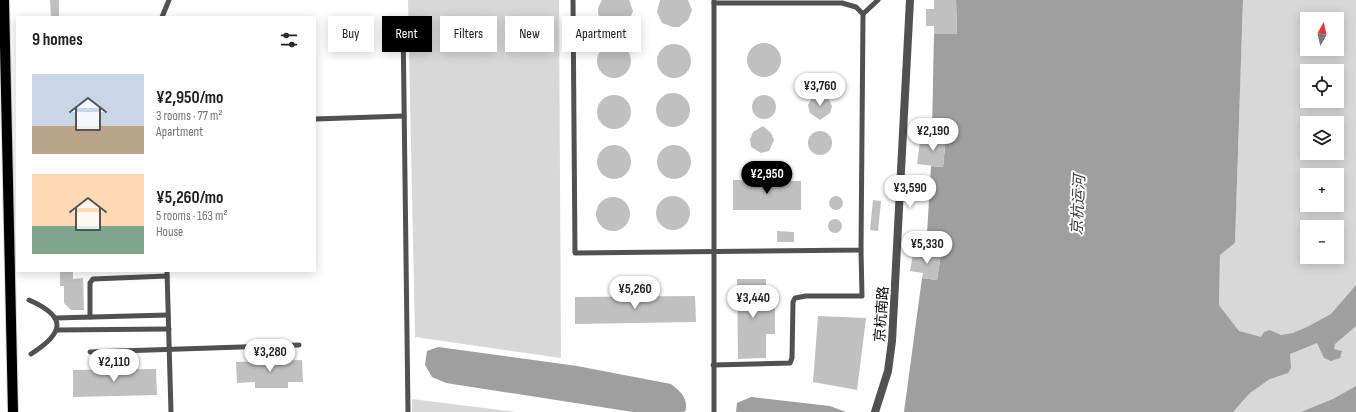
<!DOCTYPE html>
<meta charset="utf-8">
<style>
:root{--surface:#fff;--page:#f6f6f6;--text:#202124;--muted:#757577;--accent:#000}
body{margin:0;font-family:"Sofia Sans Condensed","Noto Sans SC",sans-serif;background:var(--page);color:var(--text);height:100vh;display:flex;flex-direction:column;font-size:15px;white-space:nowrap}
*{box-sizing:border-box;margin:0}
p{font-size:13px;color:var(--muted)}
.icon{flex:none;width:22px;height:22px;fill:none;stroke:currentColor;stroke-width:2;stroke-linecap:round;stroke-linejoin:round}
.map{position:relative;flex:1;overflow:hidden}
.details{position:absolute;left:16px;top:16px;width:300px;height:256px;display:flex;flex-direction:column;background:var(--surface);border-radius:0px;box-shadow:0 2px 10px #0003}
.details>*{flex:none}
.guide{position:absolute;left:328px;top:16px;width:380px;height:36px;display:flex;gap:8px}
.needle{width:26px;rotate:8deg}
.buttons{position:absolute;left:1300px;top:12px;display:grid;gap:8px}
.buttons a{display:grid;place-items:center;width:44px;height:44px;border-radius:0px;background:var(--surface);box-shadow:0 2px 10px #0003;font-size:20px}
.price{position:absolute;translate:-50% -34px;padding:0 9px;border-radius:14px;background:#fff;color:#222;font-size:13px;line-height:26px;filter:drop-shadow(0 1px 2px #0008)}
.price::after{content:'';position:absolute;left:50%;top:24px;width:12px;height:9px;margin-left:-6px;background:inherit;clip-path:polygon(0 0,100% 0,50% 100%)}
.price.selected{background:var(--accent);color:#fff}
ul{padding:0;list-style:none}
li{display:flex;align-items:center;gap:12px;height:100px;padding:0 16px}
li span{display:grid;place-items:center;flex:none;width:112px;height:80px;border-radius:0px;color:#555}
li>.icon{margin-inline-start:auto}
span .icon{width:48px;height:48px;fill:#fffc;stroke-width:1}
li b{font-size:17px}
h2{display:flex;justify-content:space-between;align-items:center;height:48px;padding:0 16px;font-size:17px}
.tag{padding:0 14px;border-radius:0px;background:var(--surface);box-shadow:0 2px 10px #0003;font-size:14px;line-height:36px}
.tag.selected{background:var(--accent);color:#fff}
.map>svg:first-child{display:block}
.green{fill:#d8d8d8;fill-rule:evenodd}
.water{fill:#9f9f9f}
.building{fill:#c0c0c0}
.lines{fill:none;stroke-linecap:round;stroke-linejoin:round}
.primary-casing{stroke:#dbdbdb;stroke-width:12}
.service{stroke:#515151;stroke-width:5}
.tertiary{stroke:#515151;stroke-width:8}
.primary{stroke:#000;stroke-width:10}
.labels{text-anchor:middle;stroke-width:4;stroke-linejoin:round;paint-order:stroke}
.street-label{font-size:14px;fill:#000;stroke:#fff}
.water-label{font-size:15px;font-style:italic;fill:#404040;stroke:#fff}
</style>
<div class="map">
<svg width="1356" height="412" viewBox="0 0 1356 412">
<rect width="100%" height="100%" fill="#fff"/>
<g class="green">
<polygon points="408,0 559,0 561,358 415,337"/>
<path d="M 1243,0 L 1356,0 L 1356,412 L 1233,412 L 1250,393 L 1270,379 L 1239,331 L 1219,305 L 1220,255 L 1235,243 ZM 1307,19 L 1337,19 L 1337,49 L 1307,49 ZM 1307,71 L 1337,71 L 1337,101 L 1307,101 ZM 1307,123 L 1337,123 L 1337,153 L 1307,153 ZM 1307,175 L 1337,175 L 1337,205 L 1307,205 ZM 1307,227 L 1337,227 L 1337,257 L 1307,257 Z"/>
<polygon points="412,399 516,412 412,412"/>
</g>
<g class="water">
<polygon points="956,0 1243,0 1235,243 1220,255 1219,305 1239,331 1261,337 1264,332 1270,330 1281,335 1293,333 1307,327 1331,314 1356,285 1356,326 1335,344 1334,349 1342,351 1340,358 1331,361 1324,358 1317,343 1290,354 1291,368 1288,373 1270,379 1250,393 1233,412 904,412 922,278 937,280 941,253 926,251 931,166 943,167 946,136 935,134 932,131 934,34 957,34"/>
<path d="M 438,347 L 577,366 L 671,384 C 681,392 687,397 686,410 L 684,412 L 633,412 L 446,383 L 432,377 L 425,365 L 427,351 Z"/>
<polygon points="1356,386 1356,412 1301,412 1333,399"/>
<polygon points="751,397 830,406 846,412 736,412 737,403"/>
</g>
<g class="building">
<polygon points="50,0 59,0 59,17 51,17"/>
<polygon points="602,0 629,0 633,11 629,21 625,26 614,28 603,24 598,14 598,8"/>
<polygon points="660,0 688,0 692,10 688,20 679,27 673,27 662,23 657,12"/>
<polygon points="934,0 956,0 957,34 934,34 934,26 926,26 926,9 934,9"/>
<circle cx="764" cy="60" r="17"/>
<circle cx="614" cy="61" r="17"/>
<circle cx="674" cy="61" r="17"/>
<circle cx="673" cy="110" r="17"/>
<circle cx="614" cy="112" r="17"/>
<circle cx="764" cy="107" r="12"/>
<polygon points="819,95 827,96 832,106 830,113 820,120 810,113 808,105 812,98"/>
<polygon points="763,126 771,133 774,140 769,151 761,153 751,147 750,139 753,132"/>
<circle cx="820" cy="143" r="12"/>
<polygon points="935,134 946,136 943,167 917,164 920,142 934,144"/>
<circle cx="614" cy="162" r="17"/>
<circle cx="674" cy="162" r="17"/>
<polygon points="733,180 801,181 801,210 733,210"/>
<circle cx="673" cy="213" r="17"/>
<circle cx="836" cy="203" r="7"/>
<circle cx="613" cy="214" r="17"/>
<polygon points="873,200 881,201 878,231 870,230"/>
<circle cx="835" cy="226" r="7"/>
<polygon points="777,231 794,232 794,242 777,242"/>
<polygon points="926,251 941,253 937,280 922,278 923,273 910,271 913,254 925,256"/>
<polygon points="60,271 73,271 73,279 83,278 84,310 71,310 64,303 64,286 60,286"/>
<polygon points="737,279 766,279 766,308 775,308 775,334 766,334 766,358 738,359"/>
<polygon points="695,296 696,322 575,324 575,297"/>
<polygon points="818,316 866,318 857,390 813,382"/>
<polygon points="302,360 303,382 288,382 288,388 255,388 255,382 237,383 236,362"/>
<polygon points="156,369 157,395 73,397 73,370"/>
</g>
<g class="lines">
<defs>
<polyline id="primary" points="4,0 13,412"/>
</defs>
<use href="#primary" class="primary-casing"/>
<g class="service">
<polyline points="573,0 575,253 861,250 863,14 856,7 842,3 714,3"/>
<polyline points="863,14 878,0"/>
<polyline points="162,17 169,0"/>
<polyline points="403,22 408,412"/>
<polyline points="315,119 404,116"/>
<polyline points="167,271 171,412"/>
<path d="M 29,300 C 68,317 64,333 31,354"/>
<polyline points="90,317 90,283 93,279 167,276"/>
<polyline points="55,318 168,315"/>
<polyline points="57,330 169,329"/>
<polyline points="90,352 299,345"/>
<polyline points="713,365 790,363 792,358 793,302 795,298 806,296 862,296 861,250"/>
<polyline points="714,412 714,1"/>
</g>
<polyline class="tertiary" points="875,412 888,371 892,341 910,0"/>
<use href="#primary" class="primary"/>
</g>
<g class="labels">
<g class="street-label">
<text transform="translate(881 314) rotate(-86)" y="5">京杭南路</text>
</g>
<g class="water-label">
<text transform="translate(1078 205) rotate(-87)" y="5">京杭运河</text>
</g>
</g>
</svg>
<div class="buttons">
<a><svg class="needle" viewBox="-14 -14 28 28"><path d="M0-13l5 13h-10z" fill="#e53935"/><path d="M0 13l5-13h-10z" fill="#757577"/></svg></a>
<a><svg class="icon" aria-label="locate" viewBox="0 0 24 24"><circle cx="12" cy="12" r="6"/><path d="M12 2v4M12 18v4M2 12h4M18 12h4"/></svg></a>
<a><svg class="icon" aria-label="layers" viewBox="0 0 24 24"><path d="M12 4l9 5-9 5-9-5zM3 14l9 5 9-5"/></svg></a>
<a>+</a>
<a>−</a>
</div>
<b class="price" style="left:820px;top:107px">¥3,760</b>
<b class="price" style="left:933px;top:152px">¥2,190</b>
<b class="price selected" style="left:767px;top:195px">¥2,950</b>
<b class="price" style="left:910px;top:209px">¥3,590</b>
<b class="price" style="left:927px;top:265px">¥5,330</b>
<b class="price" style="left:635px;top:310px">¥5,260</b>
<b class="price" style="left:753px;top:319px">¥3,440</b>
<b class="price" style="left:270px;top:373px">¥3,280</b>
<b class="price" style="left:114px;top:383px">¥2,110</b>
<div class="guide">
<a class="tag">Buy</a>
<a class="tag selected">Rent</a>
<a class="tag">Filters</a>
<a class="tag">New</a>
<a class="tag">Apartment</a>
</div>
<section class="details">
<h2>9 homes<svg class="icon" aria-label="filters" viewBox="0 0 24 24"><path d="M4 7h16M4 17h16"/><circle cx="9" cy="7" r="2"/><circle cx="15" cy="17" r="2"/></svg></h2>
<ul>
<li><span style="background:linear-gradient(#c9d6e8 65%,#b9a48a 0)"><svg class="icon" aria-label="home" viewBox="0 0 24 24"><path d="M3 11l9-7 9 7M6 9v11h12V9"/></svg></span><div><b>¥2,950/mo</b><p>3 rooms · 77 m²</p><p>Apartment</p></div></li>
<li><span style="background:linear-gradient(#ffd9b3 65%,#7fa58c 0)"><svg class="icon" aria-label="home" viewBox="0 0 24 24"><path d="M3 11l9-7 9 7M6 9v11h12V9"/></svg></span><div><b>¥5,260/mo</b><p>5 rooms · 163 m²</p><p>House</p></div></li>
</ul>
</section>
</div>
